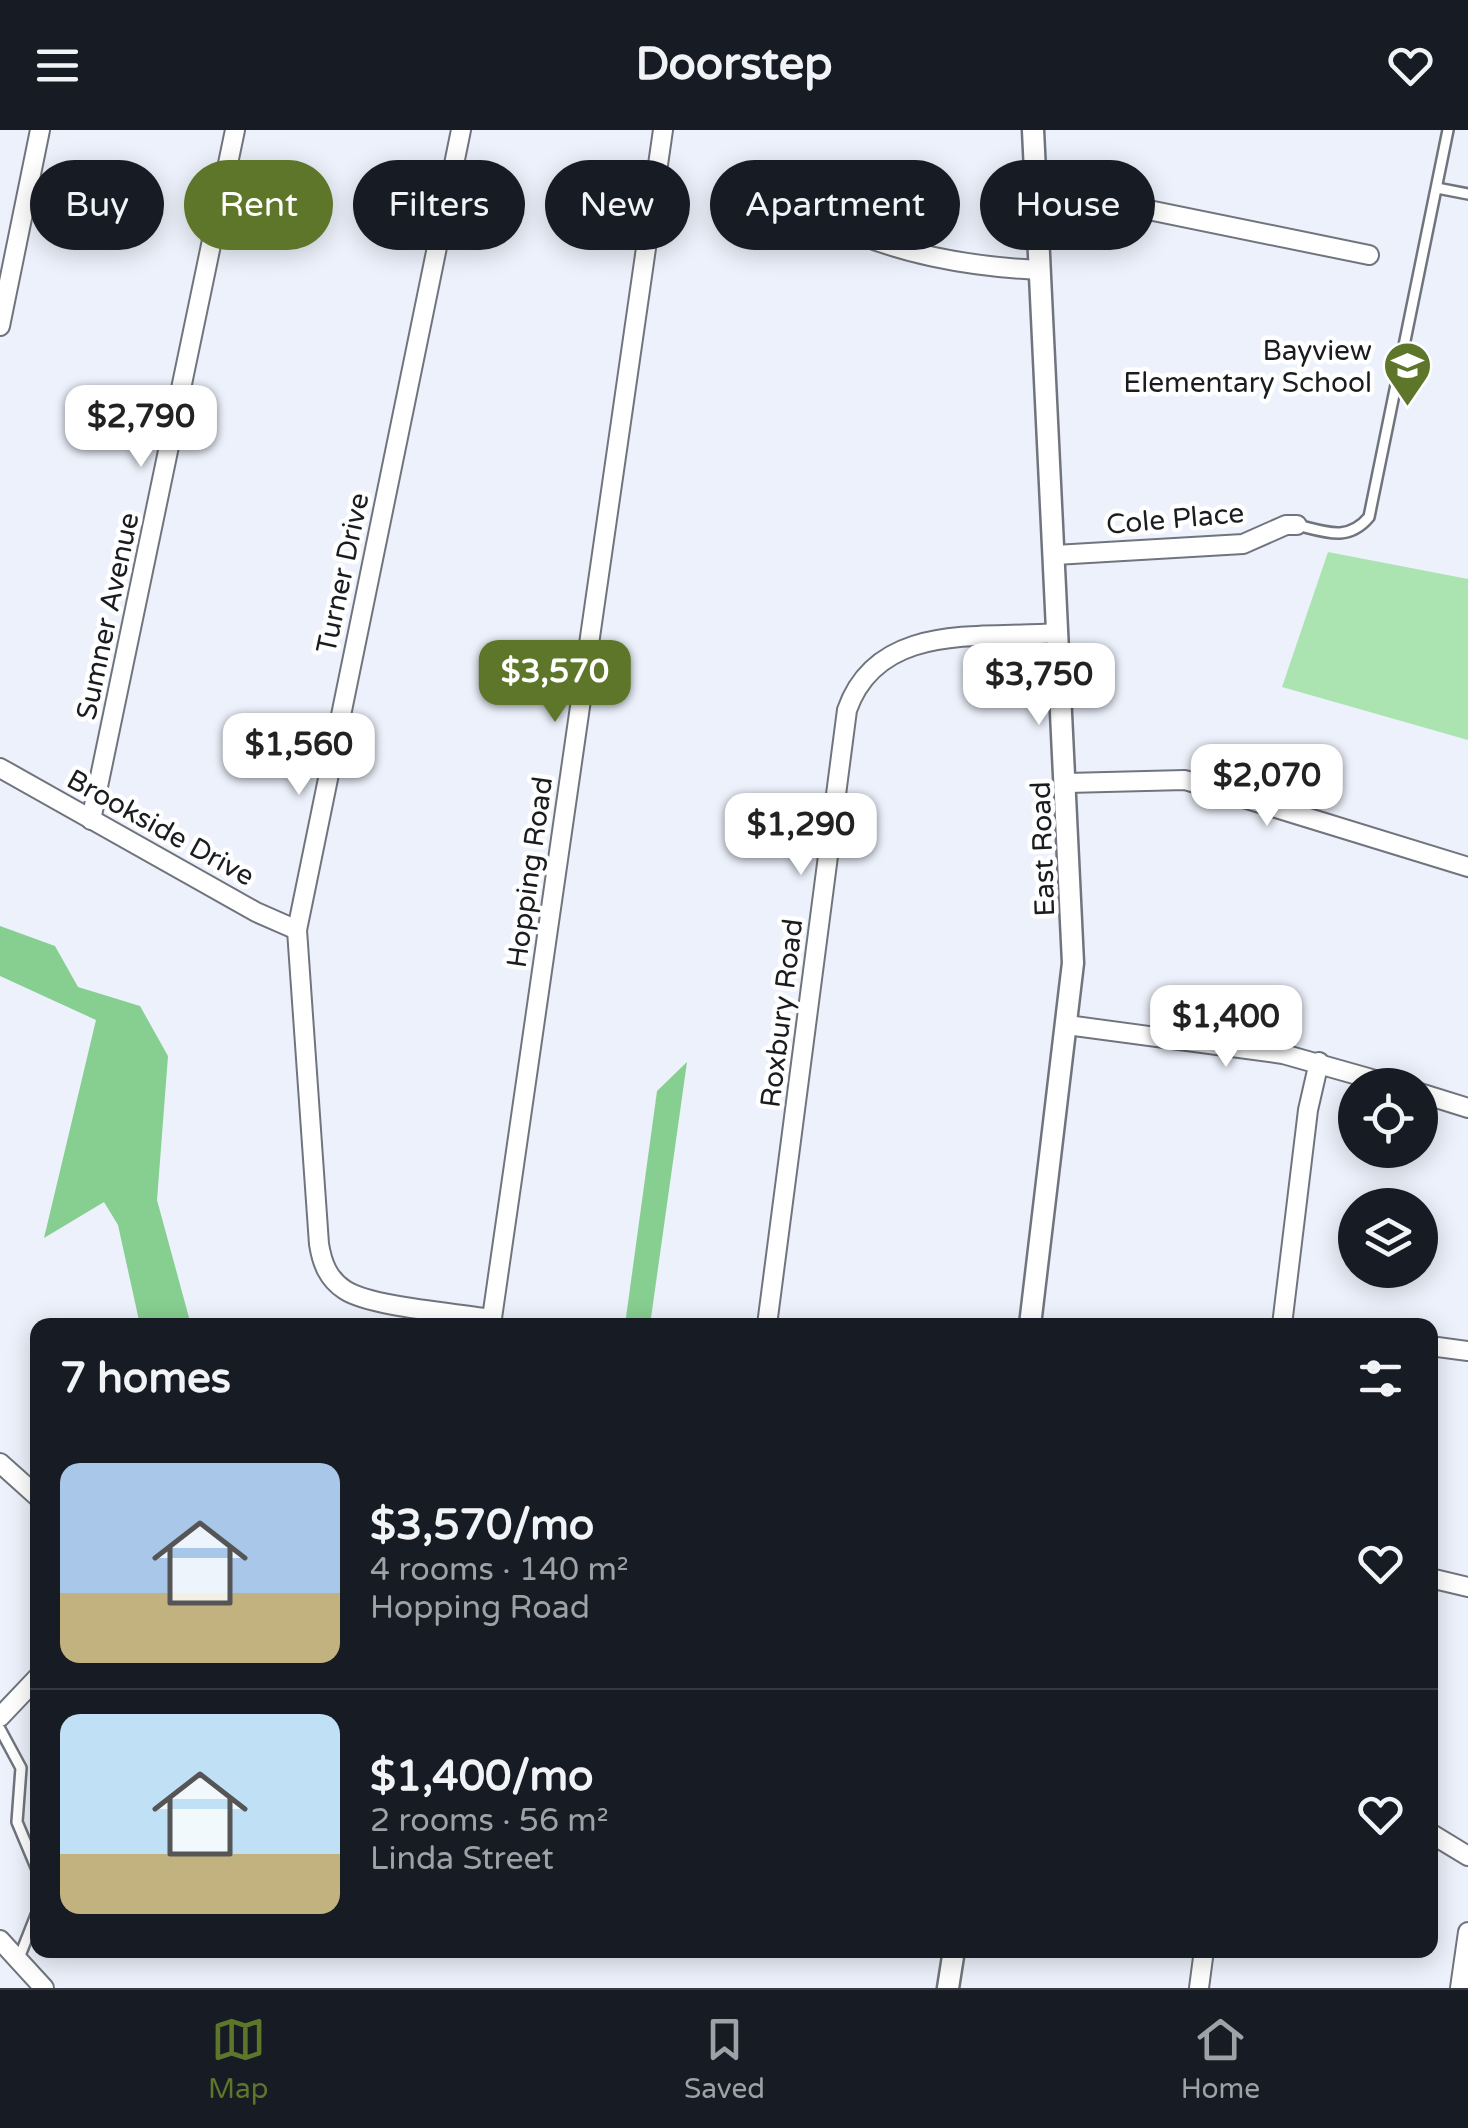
<!DOCTYPE html>
<meta charset="utf-8">
<style>
:root{--surface:#171b24;--page:#20242c;--text:#f1f3f6;--muted:#9ea1a6;--line:#363941;--accent:#5d7629}
body{margin:0;font-family:"Varela Round",sans-serif;background:var(--page);color:var(--text);height:100vh;display:flex;flex-direction:column;font-size:38px;white-space:nowrap}
*{box-sizing:border-box;margin:0}
p{font-size:32px;color:var(--muted)}
.icon{flex:none;width:55px;height:55px;fill:none;stroke:currentColor;stroke-width:2;stroke-linecap:round;stroke-linejoin:round}
.map{position:relative;flex:1;overflow:hidden}
.panel{position:absolute;left:30px;top:1188px;width:1408px;height:640px;display:flex;flex-direction:column;background:var(--surface);border-radius:20px;box-shadow:0 5px 25px #0003}
.panel>*{flex:none}
.banner{position:absolute;left:30px;top:30px;width:1410px;height:90px;display:flex;gap:20px}
.tools{position:absolute;left:1338px;top:938px;display:grid;gap:20px}
.tools a{display:grid;place-items:center;width:100px;height:100px;border-radius:50%;background:var(--surface);box-shadow:0 5px 25px #0003;font-size:50px}
.price{position:absolute;translate:-50% -85px;padding:0 22px;border-radius:20px;background:#fff;color:#222;font-size:32px;line-height:65px;filter:drop-shadow(0 2px 5px #0008)}
.price::after{content:'';position:absolute;left:50%;top:60px;width:30px;height:22px;margin-left:-15px;background:inherit;clip-path:polygon(0 0,100% 0,50% 100%)}
.price.current{background:var(--accent);color:#fff}
ul{padding:0;list-style:none}
li{display:flex;align-items:center;gap:30px;height:250px;padding:0 30px}
li+li{border-top:2px solid var(--line)}
li span{display:grid;place-items:center;flex:none;width:280px;height:200px;border-radius:20px;color:#555}
li>.icon{margin-inline-start:auto}
span .icon{width:120px;height:120px;fill:#fffc;stroke-width:1}
li b{font-size:42px}
h2{display:flex;justify-content:space-between;align-items:center;height:120px;padding:0 30px;font-size:42px}
.pill{padding:0 35px;border-radius:45px;background:var(--surface);box-shadow:0 5px 25px #0003;font-size:35px;line-height:90px}
.pill.current{background:var(--accent);color:#fff}
header{display:flex;justify-content:space-between;align-items:center;height:130px;padding:0 30px;background:var(--surface);font-size:45px;font-weight:800}
.menu{display:flex;justify-content:space-around;align-items:center;height:140px;border-top:2px solid var(--line);background:var(--surface);font-size:28px;color:var(--muted)}
.menu a{display:grid;justify-items:center;gap:5px}
.menu .current{color:var(--accent)}
.map>svg:first-child{display:block}
.green{fill:#abe4b1}
.forest{fill:#87cf90}
.lines{fill:none;stroke-linecap:round;stroke-linejoin:round}
.service-casing{stroke:#70757d;stroke-width:14}
.minor-casing{stroke:#70757d;stroke-width:22}
.tertiary-casing{stroke:#70757d;stroke-width:25}
.service{stroke:#fff;stroke-width:9}
.minor{stroke:#fff;stroke-width:18}
.tertiary{stroke:#fff;stroke-width:20}
.labels{text-anchor:middle;stroke-width:9;stroke-linejoin:round;paint-order:stroke}
.poi-label{font-size:28px;fill:#1a1c1f;stroke:#fff;text-anchor:end}
.street-label{font-size:28px;fill:#1a1c1f;stroke:#fff}
</style>
<header><svg class="icon" aria-label="menu" viewBox="0 0 24 24"><path d="M4 6h16M4 12h16M4 18h16"/></svg>Doorstep<svg class="icon" aria-label="heart" viewBox="0 0 24 24"><path d="M12 20l-8-8c-3-5 5-10 8-4 3-6 11-1 8 4z"/></svg></header>
<div class="map">
<svg width="1468" height="1858" viewBox="0 0 1468 1858">
<rect width="100%" height="100%" fill="#ecf1fb"/>
<polygon class="green" points="1328,422 1468,449 1468,610 1282,557"/>
<g class="forest">
<polygon points="0,796 55,816 78,857 140,876 168,926 157,1070 191,1195 140,1195 118,1095 104,1072 44,1108 96,890 0,846"/>
<polygon points="687,932 650,1195 625,1195 657,961"/>
</g>
<g class="lines">
<defs>
<g id="service">
<polyline points="1437,58 1468,64"/>
<path d="M 1297,395 C 1326,402 1348,412 1369,387 L 1448,0"/>
<polyline points="0,1599 21,1638 17,1692 38,1742"/>
<polyline points="19,1828 38,1780"/>
</g>
<g id="minor">
<path d="M 461,0 L 297,800 L 319,1114 C 322,1133 328,1149 345,1160 C 371,1177 457,1183 491,1189"/>
<polyline points="1036,57 1369,125"/>
<path d="M 832,91 C 892,124 972,137 1040,140"/>
<polyline points="0,196 40,0"/>
<polyline points="1055,425 1243,414 1286,395 1297,395"/>
<polyline points="0,638 256,782 297,800"/>
<polyline points="1067,653 1185,650 1468,737"/>
<polyline points="91,690 235,0"/>
<polyline points="1067,895 1283,924 1393,955"/>
<polyline points="1420,963 1468,978"/>
<polyline points="491,1195 663,0"/>
<path d="M 767,1195 L 847,580 C 878,491 981,509 1057,503"/>
<polyline points="1282,1195 1308,980 1319,932"/>
<polyline points="1430,1216 1468,1221"/>
<polyline points="0,1333 38,1367"/>
<polyline points="1430,1448 1468,1457"/>
<polyline points="0,1587 38,1547"/>
<polyline points="1430,1703 1468,1726"/>
<polyline points="0,1810 44,1858"/>
<polyline points="1199,1858 1204,1820"/>
<polyline points="1460,1858 1468,1802"/>
</g>
<g id="tertiary">
<polyline points="1030,1195 1073,833 1033,0"/>
<polyline points="948,1858 954,1820"/>
</g>
</defs>
<use href="#service" class="service-casing"/>
<use href="#minor" class="minor-casing"/>
<use href="#tertiary" class="tertiary-casing"/>
<use href="#service" class="service"/>
<use href="#minor" class="minor"/>
<use href="#tertiary" class="tertiary"/>
</g>
<defs>
<symbol id="school-pin" viewBox="-11 -11 22 30"><path d="M0 17L-7.5 6A9.5 9.5 0 1 1 7.5 6Z" fill="#5d7629" stroke="#fff"/><path d="M0-5L7-2L0 1L-7-2ZM-4 1L0 2.5L4 1V4Q0 6-4 4Z" fill="#fff"/></symbol>
</defs>
<g fill-rule="evenodd">
<use href="#school-pin" x="1380" y="208" width="55" height="75"/>
</g>
<g class="labels">
<g class="poi-label">
<text x="1372" y="230">Bayview<tspan x="1372" dy="32">Elementary School</tspan></text>
</g>
<g class="street-label">
<text transform="translate(1175 388) rotate(-5)" y="10">Cole Place</text>
<text transform="translate(342 443) rotate(-78)" y="10">Turner Drive</text>
<text transform="translate(107 486) rotate(-78)" y="10">Sumner Avenue</text>
<text transform="translate(161 697) rotate(29)" y="10">Brookside Drive</text>
<text transform="translate(1042 719) rotate(-92)" y="10">East Road</text>
<text transform="translate(529 742) rotate(-82)" y="10">Hopping Road</text>
<text transform="translate(781 883) rotate(-83)" y="10">Roxbury Road</text>
</g>
</g>
</svg>
<div class="tools">
<a><svg class="icon" aria-label="locate" viewBox="0 0 24 24"><circle cx="12" cy="12" r="6"/><path d="M12 2v4M12 18v4M2 12h4M18 12h4"/></svg></a>
<a><svg class="icon" aria-label="layers" viewBox="0 0 24 24"><path d="M12 4l9 5-9 5-9-5zM3 14l9 5 9-5"/></svg></a>
</div>
<b class="price" style="left:141px;top:340px">$2,790</b>
<b class="price current" style="left:555px;top:595px">$3,570</b>
<b class="price" style="left:1039px;top:598px">$3,750</b>
<b class="price" style="left:299px;top:668px">$1,560</b>
<b class="price" style="left:1267px;top:699px">$2,070</b>
<b class="price" style="left:801px;top:748px">$1,290</b>
<b class="price" style="left:1226px;top:940px">$1,400</b>
<div class="banner">
<a class="pill">Buy</a>
<a class="pill current">Rent</a>
<a class="pill">Filters</a>
<a class="pill">New</a>
<a class="pill">Apartment</a>
<a class="pill">House</a>
</div>
<section class="panel">
<h2>7 homes<svg class="icon" aria-label="filters" viewBox="0 0 24 24"><path d="M4 7h16M4 17h16"/><circle cx="9" cy="7" r="2"/><circle cx="15" cy="17" r="2"/></svg></h2>
<ul>
<li><span style="background:linear-gradient(#a9c7e8 65%,#c2b280 0)"><svg class="icon" aria-label="home" viewBox="0 0 24 24"><path d="M3 11l9-7 9 7M6 9v11h12V9"/></svg></span><div><b>$3,570/mo</b><p>4 rooms · 140 m²</p><p>Hopping Road</p></div><svg class="icon" aria-label="heart" viewBox="0 0 24 24"><path d="M12 20l-8-8c-3-5 5-10 8-4 3-6 11-1 8 4z"/></svg></li>
<li><span style="background:linear-gradient(#bfe0f5 70%,#c2b280 0)"><svg class="icon" aria-label="home" viewBox="0 0 24 24"><path d="M3 11l9-7 9 7M6 9v11h12V9"/></svg></span><div><b>$1,400/mo</b><p>2 rooms · 56 m²</p><p>Linda Street</p></div><svg class="icon" aria-label="heart" viewBox="0 0 24 24"><path d="M12 20l-8-8c-3-5 5-10 8-4 3-6 11-1 8 4z"/></svg></li>
</ul>
</section>
</div>
<nav class="menu">
<a class="current"><svg class="icon" aria-label="map" viewBox="0 0 24 24"><path d="M3 6l6-2 6 2 6-2v14l-6 2-6-2-6 2zM9 4v14M15 6v14"/></svg>Map</a>
<a><svg class="icon" aria-label="saved" viewBox="0 0 24 24"><path d="M7 4h10v16l-5-4-5 4z"/></svg>Saved</a>
<a><svg class="icon" aria-label="home" viewBox="0 0 24 24"><path d="M3 11l9-7 9 7M6 9v11h12V9"/></svg>Home</a>
</nav>
